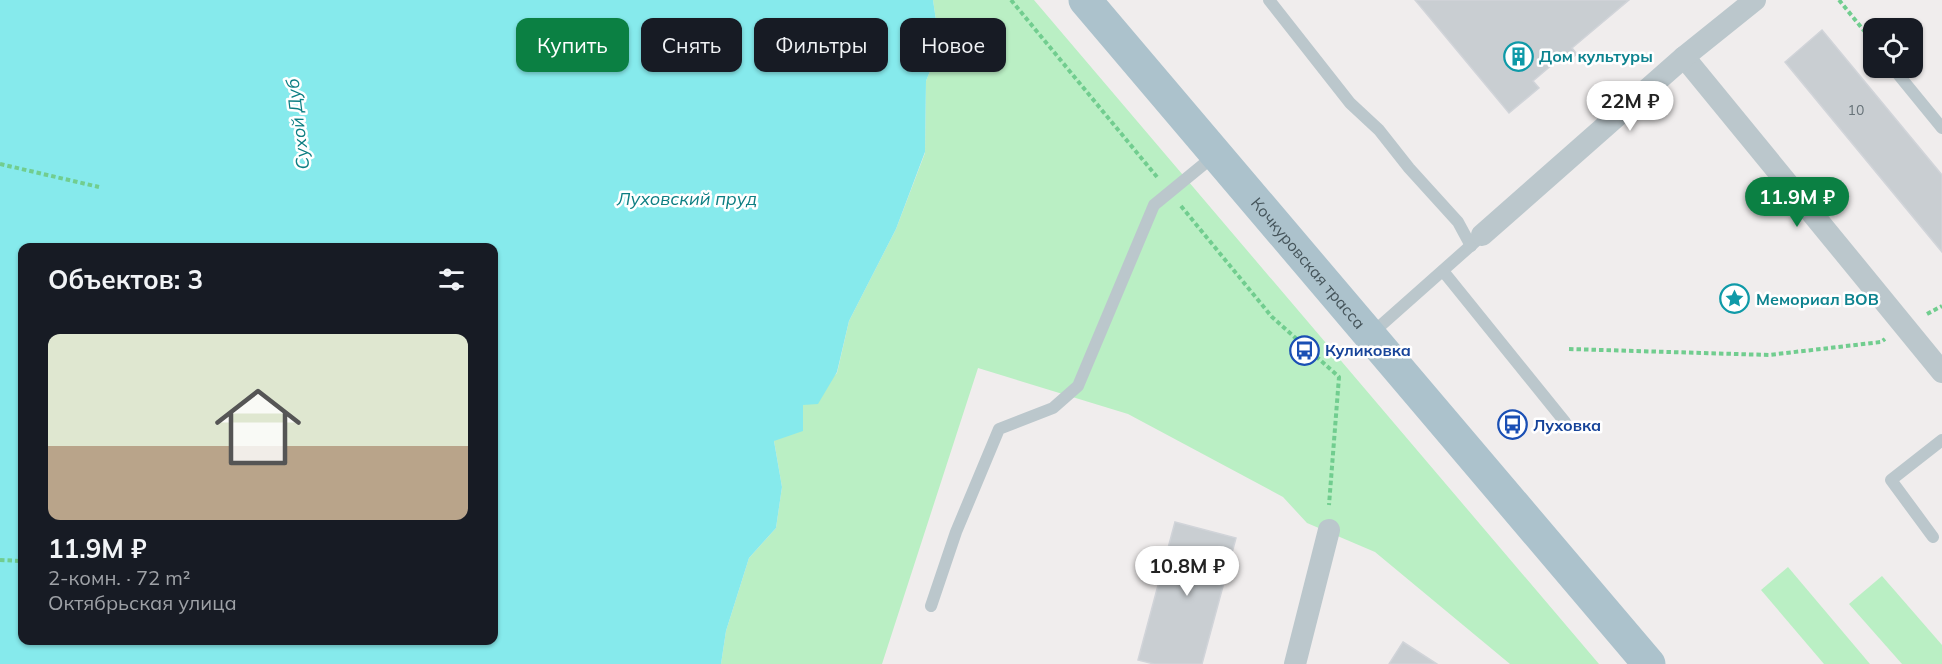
<!DOCTYPE html>
<html lang="ru">
<meta charset="utf-8">
<style>
:root{--surface:#171b24;--page:#20242c;--text:#f1f3f6;--muted:#9ea1a6;--accent:#0b8043}
body{margin:0;font-family:Mulish,sans-serif;background:var(--page);color:var(--text);height:100vh;display:flex;flex-direction:column;font-size:22px;white-space:nowrap}
*{box-sizing:border-box;margin:0}
p{font-size:20px;color:var(--muted)}
.icon{flex:none;width:33px;height:33px;fill:none;stroke:currentColor;stroke-width:2;stroke-linecap:round;stroke-linejoin:round}
.map{position:relative;flex:1;overflow:hidden}
.sheet{position:absolute;left:18px;top:243px;width:480px;height:402px;display:flex;flex-direction:column;background:var(--surface);border-radius:12px;box-shadow:0 2px 4px #0004}
.sheet>*{flex:none}
.banner{position:absolute;left:516px;top:18px;width:570px;height:54px;display:flex;gap:12px}
.fabs{position:absolute;left:1863px;top:18px;display:grid;gap:12px}
.fabs a{display:grid;place-items:center;width:60px;height:60px;border-radius:12px;background:var(--surface);box-shadow:0 2px 4px #0004;font-size:30px}
.price{position:absolute;translate:-50% -51px;padding:0 14px;border-radius:21px;background:#fff;color:#222;font-size:20px;line-height:39px;filter:drop-shadow(0 2px 3px #0008)}
.price::after{content:'';position:absolute;left:50%;top:36px;width:18px;height:14px;margin-left:-9px;background:inherit;clip-path:polygon(0 0,100% 0,50% 100%)}
.price.active{background:var(--accent);color:#fff}
ul{padding:0;list-style:none}
li{display:grid;align-content:center;gap:12px;height:318px;padding:0 30px}
li span{display:grid;place-items:center;height:186px;border-radius:12px;color:#555}
li>.icon{margin-inline-start:auto}
span .icon{width:108px;height:108px;fill:#fffc;stroke-width:1}
li b{font-size:26px}
h2{display:flex;justify-content:space-between;align-items:center;height:72px;padding:0 30px;font-size:26px}
.chip{padding:0 21px;border-radius:12px;background:var(--surface);box-shadow:0 2px 4px #0004;font-size:21px;line-height:54px}
.chip.active{background:var(--accent);color:#fff}
.map>svg:first-child{display:block}
.green{fill:#baefc4}
.water{fill:#86eaec;fill-rule:evenodd}
.building{fill:#c9ced2;stroke:#d1d4d9;stroke-width:1.5}
.lines{fill:none;stroke-linecap:round;stroke-linejoin:round}
.path{stroke:#71cd8f;stroke-width:4;stroke-dasharray:4.5 3;stroke-linecap:butt}
.service{stroke:#bbc7cc;stroke-width:12}
.minor{stroke:#bbc7cc;stroke-width:22}
.primary{stroke:#acc2cc;stroke-width:33}
.labels{text-anchor:middle;stroke-width:5;stroke-linejoin:round;paint-order:stroke}
.number-label{font-size:14px;fill:#667278}
.culture-label{font-size:16px;font-weight:bold;fill:#0d838f;stroke:#fff;text-anchor:start}
.street-label{font-size:16px;fill:#45545a;stroke:#fff}
.transit-label{font-size:16px;font-weight:bold;fill:#164399;stroke:#fff;text-anchor:start}
.water-label{font-size:18px;font-style:italic;fill:#0c7e82;stroke:#fff}
</style>
<div class="map">
<svg width="1942" height="664" viewBox="0 0 1942 664">
<rect width="100%" height="100%" fill="#f0eded"/>
<g class="green">
<polygon points="933,0 1034,0 1599,664 1510,664 1375,552 1307,523 1283,497 1128,414 978,368 882,664 721,664 726,631 749,558 776,528 782,487 774,441 803,405 837,373 849,321 896,229 925,153 926,81 940,47"/>
<polygon points="1788,567 1870,664 1824,664 1761,590"/>
<polygon points="1882,576 1942,645 1942,664 1902,664 1849,604"/>
</g>
<path class="water" d="M 0,0 L 933,0 L 940,47 L 926,81 L 925,152 L 896,229 L 849,321 L 837,372 L 818,404 L 803,405 L 803,431 L 774,441 L 782,487 L 776,528 L 749,558 L 726,631 L 721,664 L 0,664 ZM 22,248 L 494,248 L 494,640 L 22,640 Z"/>
<g class="building">
<polygon points="1415,0 1629,0 1572,48 1577,54 1565,63 1560,58 1533,81 1539,88 1509,113"/>
<polygon points="1822,30 1942,175 1942,252 1785,62"/>
<polygon points="1175,522 1236,538 1202,664 1154,664 1138,660"/>
<polygon points="1403,642 1437,664 1389,664"/>
</g>
<g class="lines">
<g class="path">
<polyline points="1011,0 1157,177"/>
<polyline points="1839,0 1874,43"/>
<polyline points="0,164 99,187"/>
<polyline points="1181,206 1272,317 1339,377 1329,505"/>
<polyline points="1927,314 1942,306"/>
<polyline points="1569,349 1769,355 1881,342 1885,339"/>
<polyline points="0,560 22,561"/>
</g>
<g class="service">
<polyline points="1269,0 1350,103 1379,130 1409,168 1458,222 1471,246"/>
<polyline points="1893,68 1942,128"/>
<polyline points="1443,271 1565,422"/>
<polyline points="1370,335 1476,241"/>
<polyline points="1933,537 1891,480 1942,440"/>
<polyline points="931,606 956,532 999,429 1053,408 1078,386 1154,205 1215,155"/>
</g>
<g class="minor">
<polyline points="1684,57 1942,372"/>
<polyline points="1482,235 1684,57 1755,0"/>
<polyline points="1295,664 1329,530"/>
</g>
<path class="primary" id="s1" d="M 1085,0 L 1649,664"/>
</g>
<defs>
<symbol id="building-ring" viewBox="-11 -11 22 22"><circle r="9.5" fill="#fff" stroke="#0f9aa8" stroke-width="1.5"/><path d="M-4-6H4V6H1V3H-1V6H-4ZM-2.5-4.3h1.7v1.8h-1.7ZM.8-4.3h1.7v1.8H.8ZM-2.5-1h1.7V.8h-1.7ZM.8-1h1.7V.8H.8Z" fill="#0f9aa8"/></symbol>
<symbol id="sight-ring" viewBox="-11 -11 22 22"><circle r="9.5" fill="#fff" stroke="#0f9aa8" stroke-width="1.5"/><path d="M0-6L1.8-2.2L6-1.7L2.9 1.2L3.7 5.4L0 3.3L-3.7 5.4L-2.9 1.2L-6-1.7L-1.8-2.2Z" fill="#0f9aa8"/></symbol>
<symbol id="bus-ring" viewBox="-11 -11 22 22"><circle r="9.5" fill="#fff" stroke="#1a4fb4" stroke-width="1.5"/><path d="M-5-6H5V4H4V6H2V4H-2V6H-4V4H-5ZM-3.5-4V0h7V-4ZM-3.5 1.2v1.5H-2V1.2ZM2 1.2v1.5H3.5V1.2Z" fill="#1a4fb4"/></symbol>
</defs>
<g fill-rule="evenodd">
<use href="#building-ring" x="1502" y="40" width="33" height="33"/>
<use href="#sight-ring" x="1718" y="282" width="33" height="33"/>
<use href="#bus-ring" x="1288" y="334" width="33" height="33"/>
<use href="#bus-ring" x="1496" y="408" width="33" height="33"/>
</g>
<g class="labels">
<g class="number-label">
<text x="1856" y="115">10</text>
</g>
<g class="culture-label">
<text x="1539" y="62">Дом культуры</text>
<text x="1756" y="305">Мемориал ВОВ</text>
</g>
<g class="street-label">
<text dy="6" stroke="none"><textPath href="#s1" startOffset="345">Кочкуровская трасса</textPath></text>
</g>
<g class="transit-label">
<text x="1325" y="356">Куликовка</text>
<text x="1533" y="431">Луховка</text>
</g>
<g class="water-label">
<text transform="translate(298 124) rotate(-97)" y="6">Сухой Дуб</text>
<text x="687" y="205">Луховский пруд</text>
</g>
</g>
</svg>
<div class="fabs">
<a><svg class="icon" aria-label="locate" viewBox="0 0 24 24"><circle cx="12" cy="12" r="6"/><path d="M12 2v4M12 18v4M2 12h4M18 12h4"/></svg></a>
</div>
<b class="price" style="left:1630px;top:132px">22M ₽</b>
<b class="price active" style="left:1797px;top:228px">11.9M ₽</b>
<b class="price" style="left:1187px;top:597px">10.8M ₽</b>
<div class="banner">
<a class="chip active">Купить</a>
<a class="chip">Снять</a>
<a class="chip">Фильтры</a>
<a class="chip">Новое</a>
</div>
<section class="sheet">
<h2>Объектов: 3<svg class="icon" aria-label="filters" viewBox="0 0 24 24"><path d="M4 7h16M4 17h16"/><circle cx="9" cy="7" r="2"/><circle cx="15" cy="17" r="2"/></svg></h2>
<ul>
<li><span style="background:linear-gradient(#dfe7d0 60%,#b9a48a 0)"><svg class="icon" aria-label="home" viewBox="0 0 24 24"><path d="M3 11l9-7 9 7M6 9v11h12V9"/></svg></span><div><b>11.9M ₽</b><p>2-комн. · 72 m²</p><p>Октябрьская улица</p></div></li>
</ul>
</section>
</div>
